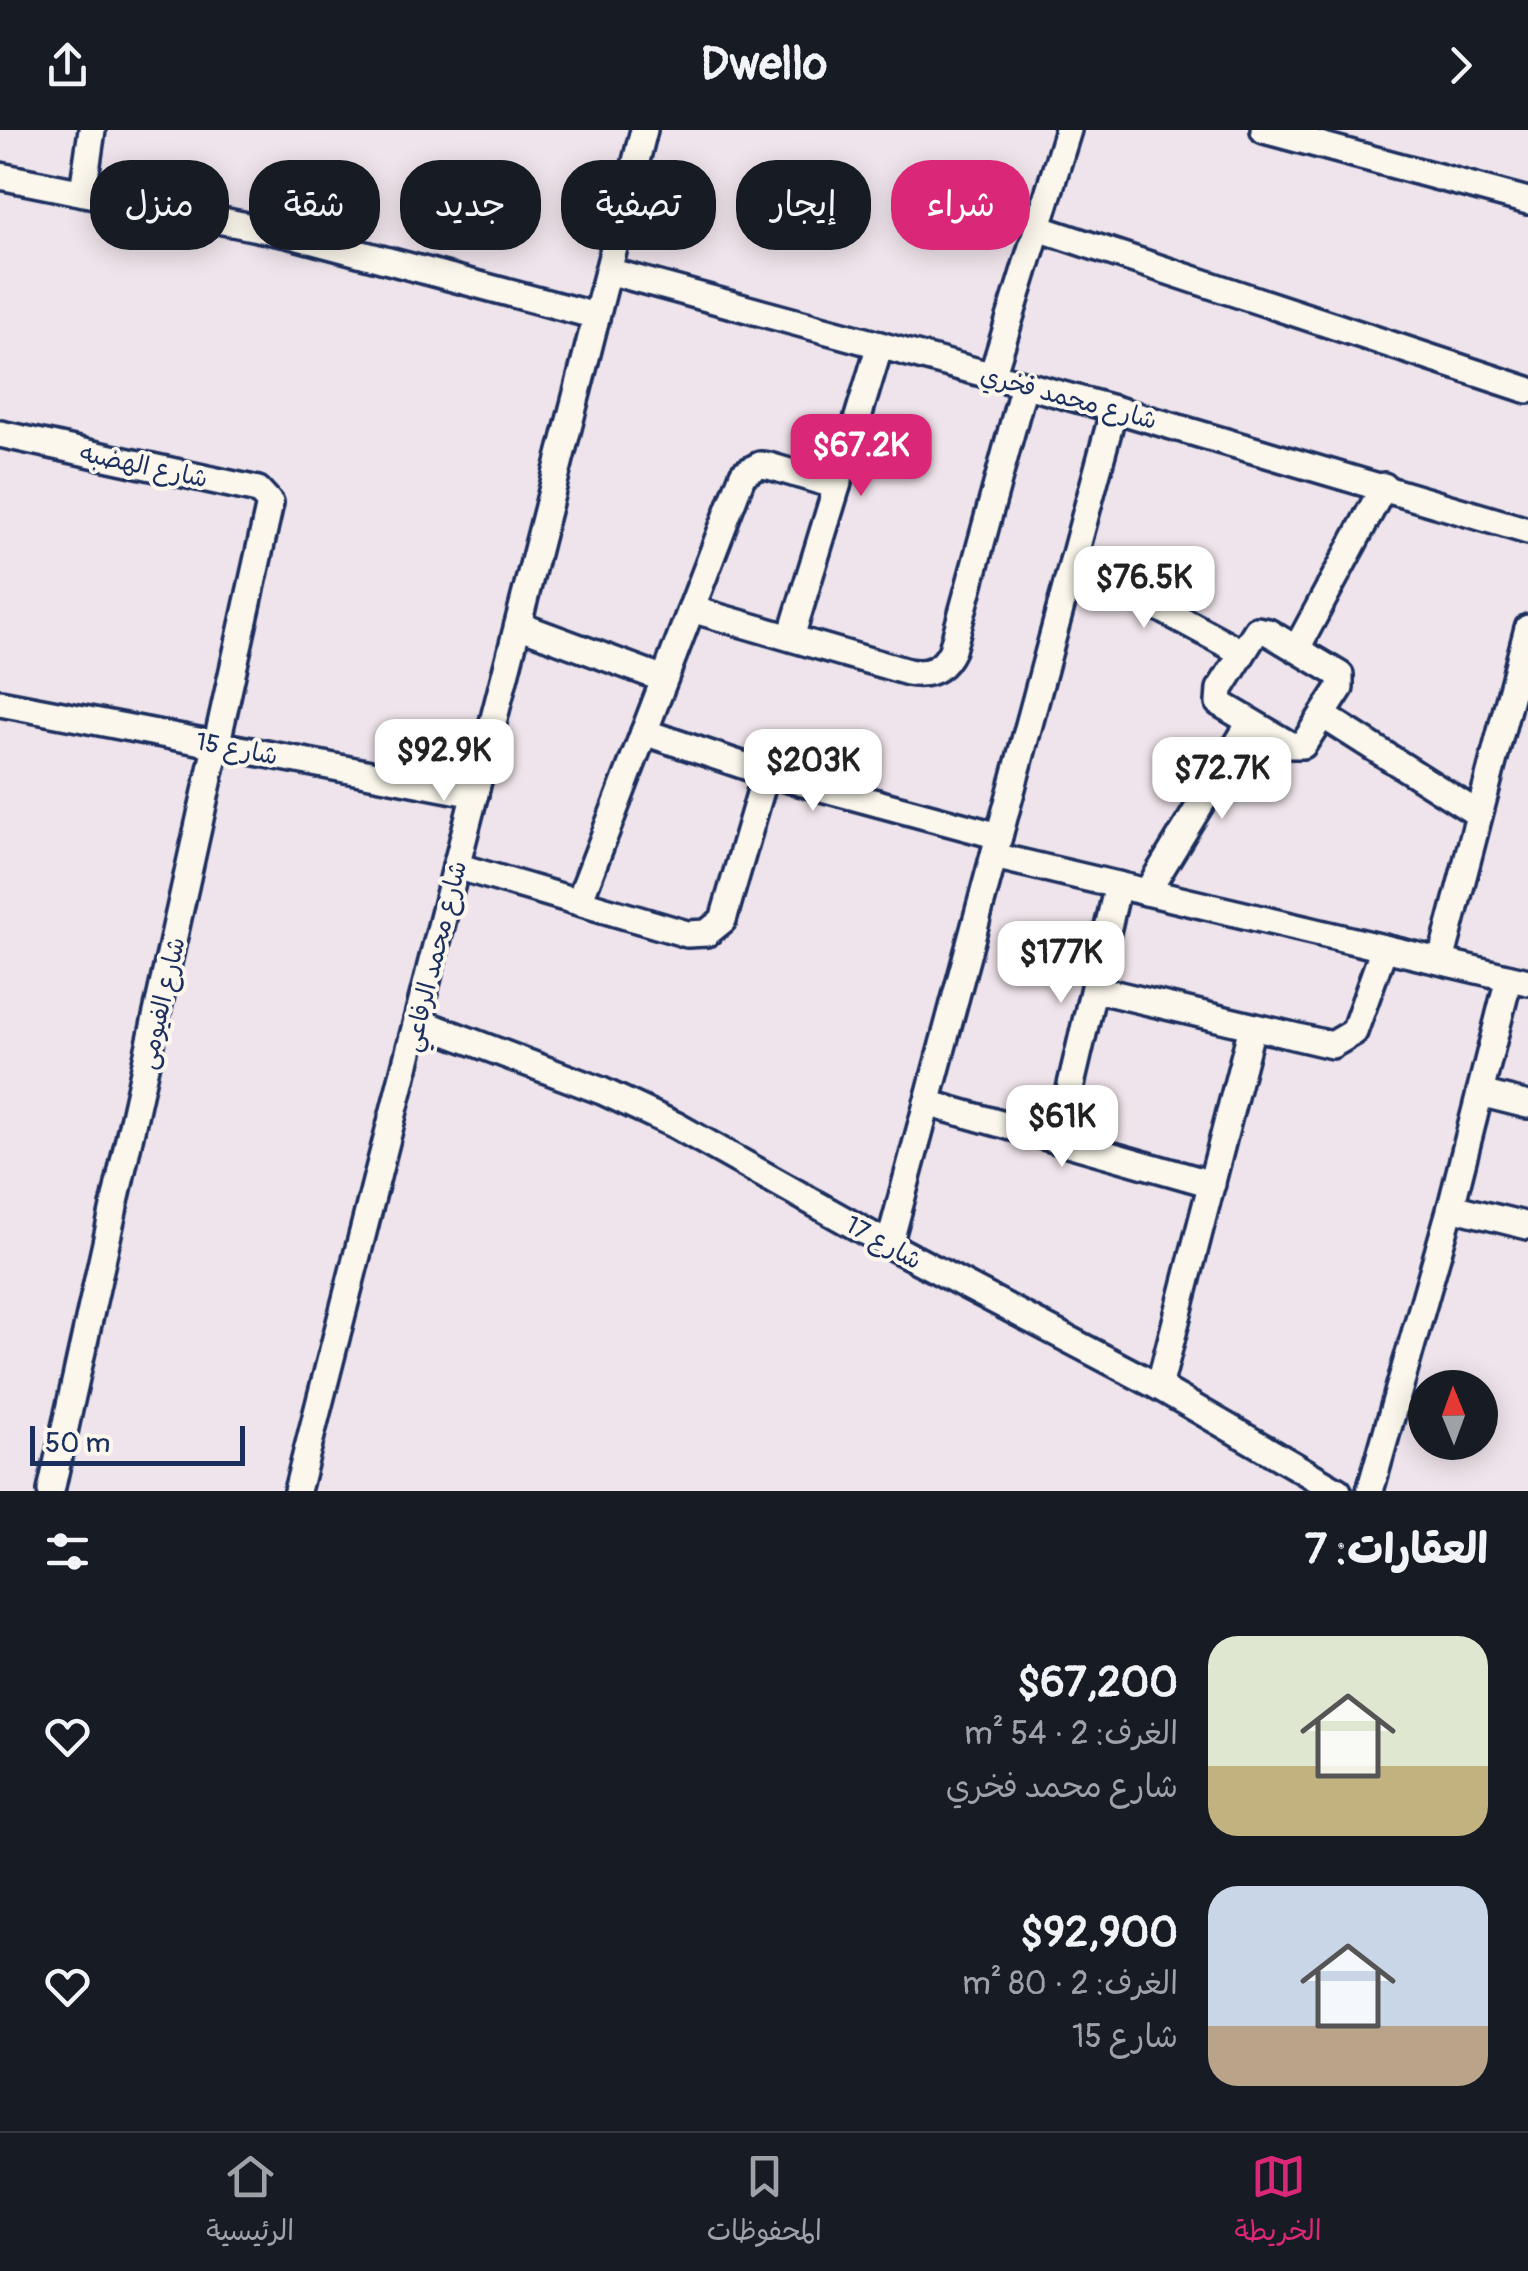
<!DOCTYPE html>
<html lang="ar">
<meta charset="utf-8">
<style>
:root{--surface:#171b24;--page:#242831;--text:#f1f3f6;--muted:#9ea1a6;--line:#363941;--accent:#db2777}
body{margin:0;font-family:Pangolin,"Playpen Sans Arabic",sans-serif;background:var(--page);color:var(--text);direction:rtl;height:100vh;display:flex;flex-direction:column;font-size:38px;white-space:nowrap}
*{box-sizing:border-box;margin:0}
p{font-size:32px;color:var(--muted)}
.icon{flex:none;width:55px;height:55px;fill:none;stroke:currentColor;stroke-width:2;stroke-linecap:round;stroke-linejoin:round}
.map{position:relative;height:1361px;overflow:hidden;direction:ltr}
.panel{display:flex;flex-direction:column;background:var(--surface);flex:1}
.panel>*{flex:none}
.guide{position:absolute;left:30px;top:30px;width:1000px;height:90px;direction:rtl;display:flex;gap:20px}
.needle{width:65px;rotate:359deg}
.controls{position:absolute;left:1408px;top:1240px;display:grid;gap:20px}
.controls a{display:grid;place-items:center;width:90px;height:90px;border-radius:50%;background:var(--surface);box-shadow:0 5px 25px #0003;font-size:50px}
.scale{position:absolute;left:30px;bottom:25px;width:215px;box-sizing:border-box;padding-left:10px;border:5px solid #1b2f5e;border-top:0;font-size:28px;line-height:35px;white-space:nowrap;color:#1b2f5e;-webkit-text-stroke:8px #fbf7ec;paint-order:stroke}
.price{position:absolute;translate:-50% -85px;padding:0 22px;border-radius:20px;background:#fff;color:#222;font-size:32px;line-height:65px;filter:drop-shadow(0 2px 5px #0008)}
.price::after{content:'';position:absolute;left:50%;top:60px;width:30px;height:22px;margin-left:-15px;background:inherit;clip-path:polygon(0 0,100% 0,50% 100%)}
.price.on{background:var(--accent);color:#fff}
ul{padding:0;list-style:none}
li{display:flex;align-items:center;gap:30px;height:250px;padding:0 40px}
li span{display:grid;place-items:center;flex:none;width:280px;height:200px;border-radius:30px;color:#555}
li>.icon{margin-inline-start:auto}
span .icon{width:120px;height:120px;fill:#fffc;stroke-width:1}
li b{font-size:42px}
h2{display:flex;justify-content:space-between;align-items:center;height:120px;padding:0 40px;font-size:42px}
.chip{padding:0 35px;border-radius:40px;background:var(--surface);box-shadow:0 5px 25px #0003;font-size:35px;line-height:90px}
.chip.on{background:var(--accent);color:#fff}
header{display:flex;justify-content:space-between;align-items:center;height:130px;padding:0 40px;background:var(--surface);font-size:45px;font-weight:800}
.dock{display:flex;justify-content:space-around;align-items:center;height:140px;border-top:2px solid var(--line);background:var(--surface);font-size:28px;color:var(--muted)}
.dock a{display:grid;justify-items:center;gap:5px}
.dock .on{color:var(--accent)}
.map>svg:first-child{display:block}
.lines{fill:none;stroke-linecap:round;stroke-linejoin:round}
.minor-casing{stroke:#1b2f5e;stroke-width:32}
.minor{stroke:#fbf7ec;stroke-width:25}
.labels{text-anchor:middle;stroke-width:8;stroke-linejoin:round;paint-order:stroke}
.street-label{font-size:25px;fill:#1b2f5e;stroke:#fbf7ec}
</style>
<header><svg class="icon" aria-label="forward" viewBox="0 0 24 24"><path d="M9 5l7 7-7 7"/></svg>Dwello<svg class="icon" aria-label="share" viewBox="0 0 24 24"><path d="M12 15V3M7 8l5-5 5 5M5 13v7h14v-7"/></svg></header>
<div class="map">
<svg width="1528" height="1361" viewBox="0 0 1528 1361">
<rect width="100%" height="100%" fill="#efe4eb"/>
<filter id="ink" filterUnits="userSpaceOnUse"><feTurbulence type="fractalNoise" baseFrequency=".01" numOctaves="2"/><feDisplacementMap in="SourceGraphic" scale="20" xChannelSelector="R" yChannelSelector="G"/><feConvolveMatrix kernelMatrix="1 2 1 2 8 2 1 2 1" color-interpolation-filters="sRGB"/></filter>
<g filter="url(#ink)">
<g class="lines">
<defs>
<g id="minor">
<polyline points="1264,0 1528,71"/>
<polyline points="0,46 287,104 596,186"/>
<polyline points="83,61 92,0"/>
<polyline points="1038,98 1528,260"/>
<polyline points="608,141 1114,279 1528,401"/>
<polyline points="992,246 1068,0"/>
<polyline points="0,304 258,360 270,373 51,1361"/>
<polyline points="1073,431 1241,522"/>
<path d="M 691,479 L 908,542 C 929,546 943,539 952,520 L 1024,255"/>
<polyline points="518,495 664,549"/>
<polygon points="1257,500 1268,502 1340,545 1340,558 1303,615 1290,615 1219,573 1220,559"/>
<polyline points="791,507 880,215"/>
<polyline points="1297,518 1384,356"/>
<polyline points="0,573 475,664"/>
<polyline points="1324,586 1478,684"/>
<polyline points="644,602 766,643 999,706"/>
<polyline points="994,726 1528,852"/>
<polyline points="456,736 687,804 707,803 723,790 766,643"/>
<polyline points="1147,762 1250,593"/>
<polyline points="579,772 743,344 760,335 769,336 837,356"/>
<polyline points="1441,831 1528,498"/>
<polyline points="1094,859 1332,915 1354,902 1384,818"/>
<polyline points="417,891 602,961 675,995 889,1115 1159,1257 1338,1361"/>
<polyline points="1480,963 1528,975"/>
<polyline points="927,973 1212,1054"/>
<polyline points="1058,1010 1118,755"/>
<polyline points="1451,1077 1528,1096"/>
<polyline points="889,1115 1114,279"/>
<polyline points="1159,1257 1252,897"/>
<polyline points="297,1361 644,0"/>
<polyline points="1370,1361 1451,1077 1509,848"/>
</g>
</defs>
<use href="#minor" class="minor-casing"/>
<use href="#minor" class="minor"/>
</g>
</g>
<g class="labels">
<g class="street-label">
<text transform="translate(1069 267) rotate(15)" y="9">شارع محمد فخري</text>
<text transform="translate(144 335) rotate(12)" y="9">شارع الهضبه</text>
<text transform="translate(237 618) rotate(11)" y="9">شارع 15</text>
<text transform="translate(434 826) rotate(-76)" y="9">شارع محمد الرفاعي</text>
<text transform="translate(161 873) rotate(-77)" y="9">شارع الفيومى</text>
<text transform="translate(884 1112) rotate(29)" y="9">شارع 17</text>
</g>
</g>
</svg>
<div class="controls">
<a><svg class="needle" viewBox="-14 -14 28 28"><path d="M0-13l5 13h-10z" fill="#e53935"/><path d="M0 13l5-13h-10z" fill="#9ea1a6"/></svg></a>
</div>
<div class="scale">50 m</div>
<b class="price on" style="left:861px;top:369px">$67.2K</b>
<b class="price" style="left:1144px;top:501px">$76.5K</b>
<b class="price" style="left:444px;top:674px">$92.9K</b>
<b class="price" style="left:813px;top:684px">$203K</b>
<b class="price" style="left:1222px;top:692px">$72.7K</b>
<b class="price" style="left:1061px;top:876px">$177K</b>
<b class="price" style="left:1062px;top:1040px">$61K</b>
<div class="guide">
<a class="chip on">شراء</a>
<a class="chip">إيجار</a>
<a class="chip">تصفية</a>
<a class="chip">جديد</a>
<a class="chip">شقة</a>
<a class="chip">منزل</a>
</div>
</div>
<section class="panel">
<h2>العقارات: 7<svg class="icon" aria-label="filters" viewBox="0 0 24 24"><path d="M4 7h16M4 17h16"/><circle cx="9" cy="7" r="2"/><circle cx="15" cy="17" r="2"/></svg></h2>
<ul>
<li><span style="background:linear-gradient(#dfe7d0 65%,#c2b280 0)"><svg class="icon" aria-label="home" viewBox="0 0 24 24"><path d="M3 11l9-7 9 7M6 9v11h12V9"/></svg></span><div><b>$67,200</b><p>الغرف: 2 · 54 m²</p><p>شارع محمد فخري</p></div><svg class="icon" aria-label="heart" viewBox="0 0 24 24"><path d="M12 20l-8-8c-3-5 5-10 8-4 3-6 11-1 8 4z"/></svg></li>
<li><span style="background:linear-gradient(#c9d6e8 70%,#b9a48a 0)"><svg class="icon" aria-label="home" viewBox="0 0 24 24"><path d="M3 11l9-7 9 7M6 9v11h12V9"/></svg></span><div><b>$92,900</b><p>الغرف: 2 · 80 m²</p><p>شارع 15</p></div><svg class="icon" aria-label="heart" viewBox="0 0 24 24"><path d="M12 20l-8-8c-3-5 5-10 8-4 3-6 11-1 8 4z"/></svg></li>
</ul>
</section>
<nav class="dock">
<a class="on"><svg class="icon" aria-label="map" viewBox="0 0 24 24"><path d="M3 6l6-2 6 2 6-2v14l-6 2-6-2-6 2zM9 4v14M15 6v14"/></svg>الخريطة</a>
<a><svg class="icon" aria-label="saved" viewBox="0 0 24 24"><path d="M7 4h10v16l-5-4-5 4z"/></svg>المحفوظات</a>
<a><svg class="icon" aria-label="home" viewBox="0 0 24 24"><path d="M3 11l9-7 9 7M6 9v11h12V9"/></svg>الرئيسية</a>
</nav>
